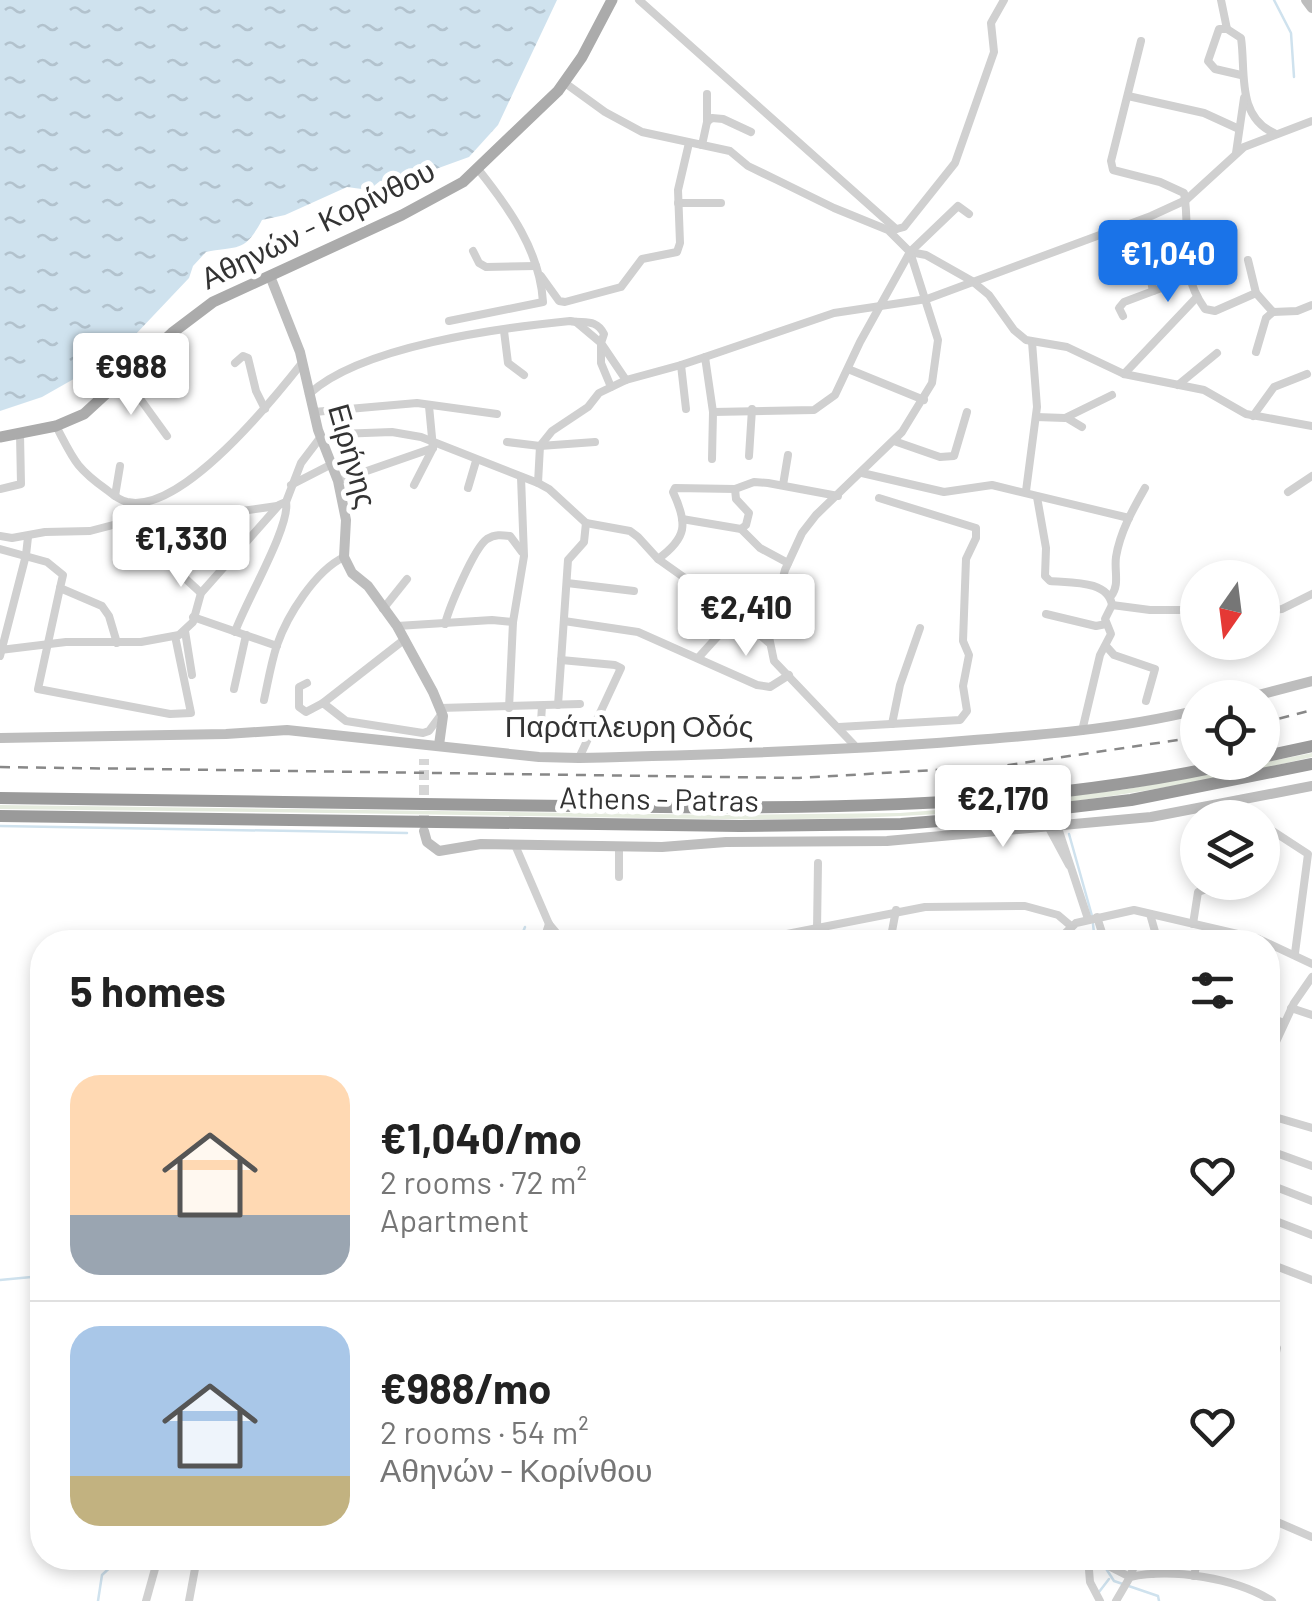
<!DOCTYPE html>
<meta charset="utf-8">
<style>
:root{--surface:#fff;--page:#f6f6f6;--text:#222;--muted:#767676;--line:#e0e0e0;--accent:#1a73e8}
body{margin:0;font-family:Barlow,sans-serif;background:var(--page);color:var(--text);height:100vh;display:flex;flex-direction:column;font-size:38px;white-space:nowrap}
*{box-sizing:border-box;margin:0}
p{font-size:32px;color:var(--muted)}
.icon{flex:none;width:55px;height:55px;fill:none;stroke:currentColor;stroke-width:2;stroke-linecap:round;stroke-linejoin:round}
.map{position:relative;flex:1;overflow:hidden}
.side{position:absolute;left:30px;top:930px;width:1250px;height:640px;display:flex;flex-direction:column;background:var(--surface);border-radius:40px;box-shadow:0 5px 15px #0003}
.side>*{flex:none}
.needle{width:65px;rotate:194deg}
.tools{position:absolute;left:1180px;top:560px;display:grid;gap:20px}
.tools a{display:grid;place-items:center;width:100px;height:100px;border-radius:50%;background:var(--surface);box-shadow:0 5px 15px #0003;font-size:50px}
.price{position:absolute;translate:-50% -85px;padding:0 22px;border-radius:10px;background:#fff;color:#222;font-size:32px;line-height:65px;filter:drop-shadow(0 2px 5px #0008)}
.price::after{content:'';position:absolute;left:50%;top:60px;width:30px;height:22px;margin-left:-15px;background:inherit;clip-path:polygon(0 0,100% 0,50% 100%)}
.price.on{background:var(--accent);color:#fff}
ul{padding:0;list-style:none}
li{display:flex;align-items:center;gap:30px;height:250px;padding:0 40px}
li+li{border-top:2px solid var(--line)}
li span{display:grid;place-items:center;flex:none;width:280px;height:200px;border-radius:30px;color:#555}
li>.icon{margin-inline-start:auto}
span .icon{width:120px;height:120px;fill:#fffc;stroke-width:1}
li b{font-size:42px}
h2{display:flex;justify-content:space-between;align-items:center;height:120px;padding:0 40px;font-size:42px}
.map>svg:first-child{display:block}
.grass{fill:#e6ecdf}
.water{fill:url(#water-ripples)}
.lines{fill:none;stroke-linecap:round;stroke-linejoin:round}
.stream{stroke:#cfe2ee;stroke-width:2.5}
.secondary-tunnel{stroke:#d6d6d6;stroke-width:10;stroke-dasharray:10 5;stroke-linecap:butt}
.street{stroke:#d0d0d0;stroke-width:8}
.secondary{stroke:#bdbdbd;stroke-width:10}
.primary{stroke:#ababab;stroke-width:11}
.highway{stroke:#9a9a9a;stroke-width:12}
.rail{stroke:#888;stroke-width:2.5;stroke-dasharray:10 8;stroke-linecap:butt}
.labels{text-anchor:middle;stroke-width:10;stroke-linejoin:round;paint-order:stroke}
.street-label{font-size:30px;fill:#333;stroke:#fff}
</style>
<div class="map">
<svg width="1312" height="1601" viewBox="0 0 1312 1601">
<defs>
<pattern id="water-ripples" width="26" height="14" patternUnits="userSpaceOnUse" patternTransform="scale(2.5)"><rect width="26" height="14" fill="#cfe2ee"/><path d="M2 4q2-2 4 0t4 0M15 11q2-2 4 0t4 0" fill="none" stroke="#b2c2cd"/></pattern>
</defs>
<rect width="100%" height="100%" fill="#fff"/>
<path class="grass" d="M 1312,753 L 1312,757 C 1178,789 1039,810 901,816 C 777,822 653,818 530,816 C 353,813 177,811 0,809 L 0,805 L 723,815 L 900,813 L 988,806 L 1128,789 Z"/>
<path class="water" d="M 0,0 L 557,0 L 498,125 L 469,157 L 411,178 L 380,181 L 369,190 L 347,187 L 285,215 L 262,220 C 244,254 237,245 206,252 L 193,266 L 189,278 L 116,355 L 42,397 L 0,411 Z"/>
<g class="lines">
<g class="stream">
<polyline points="1274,0 1291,33 1294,77"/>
<polyline points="0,826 407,833"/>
<polyline points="1069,834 1092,916"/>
<polyline points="1093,924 1095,942"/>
<polyline points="519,942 525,927"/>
<polyline points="0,1280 42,1276"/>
<polyline points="1105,1567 1114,1581 1158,1596 1159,1601"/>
<polyline points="1099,1592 1109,1579"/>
<polyline points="98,1601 102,1575 120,1558"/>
</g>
<polyline class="secondary-tunnel" points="424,825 424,759"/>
<g class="street">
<polyline points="639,0 896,229"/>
<path d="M 1221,0 L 1227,29 L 1241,38 C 1246,71 1236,116 1274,133"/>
<polyline points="1227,29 1219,29 1208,61 1215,69 1241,75"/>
<path d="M 1141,41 L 1111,161 L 1113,170 L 1160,182 L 1184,193 C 1192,237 1176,269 1205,309 L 1215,311 L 1256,293 L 1248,260"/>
<polyline points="565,83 605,112 642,132 730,151 748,166 777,180 834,208 888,230 910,252 938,340 932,383 902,432 816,515 802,533 785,570 768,632 774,661 857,748"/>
<polyline points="707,94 707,122"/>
<polyline points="1128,96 1204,113 1239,129"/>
<polyline points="702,145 707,122 712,118 723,119 751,132"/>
<polyline points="1236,153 1244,98"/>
<polyline points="678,203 721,203"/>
<polyline points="1139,221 1153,291"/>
<polyline points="893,230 904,227 955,163 994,52 991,23 1004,0"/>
<polyline points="473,251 479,263 486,267 536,266"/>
<polyline points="910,252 926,255 972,281 989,295 1014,330 1026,340 1067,347 1124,374 1204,390 1246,414 1312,426"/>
<polyline points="541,276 559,301 565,302 621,287 642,259 677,252 680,243 678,190 689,143"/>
<polyline points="1256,293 1273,312 1297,311 1312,305"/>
<polyline points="1123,316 1119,308 1124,302 1188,278"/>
<path d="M 449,321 L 543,302 C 540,251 509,208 478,169"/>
<polyline points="576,322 601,343 601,363 611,387"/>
<polyline points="504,331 508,363 524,375"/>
<polyline points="1256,352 1266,318 1273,312"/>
<polyline points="705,357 834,313 927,299 1151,216 1186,200 1244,147 1312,121"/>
<polyline points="235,363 243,356 248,358 256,391 265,409"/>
<polyline points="848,369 924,400"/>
<polyline points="1124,374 1197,297"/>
<polyline points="125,378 167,436"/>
<polyline points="1178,385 1217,353"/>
<path d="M 309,394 C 361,346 499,328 570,321 C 584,324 596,318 604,334 L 601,343 L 626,380"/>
<polyline points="686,409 681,365 705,357 713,412 712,459"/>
<polyline points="314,412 417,403 497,414"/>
<polyline points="713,412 814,410 835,395 860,342 910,252 958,206 969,214"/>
<polyline points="1253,416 1274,387 1307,374"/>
<polyline points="1036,417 1065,418 1112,395"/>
<polyline points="1067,418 1082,427"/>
<path d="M 56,426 C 74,460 75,467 107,490 C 113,495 119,500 127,502 C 181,514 272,401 302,363"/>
<polyline points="338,434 392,432 421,437 538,483 549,489 586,523 630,531 638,537 658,559 737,615 768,642"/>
<polyline points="894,441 940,457 954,456 967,412"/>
<polyline points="507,442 540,446 595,442"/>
<polyline points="749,456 752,409"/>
<polyline points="862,473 944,492 992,485 1129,518"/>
<polyline points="338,481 433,448"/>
<polyline points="538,483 540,446 552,431 588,407 599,393 626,380 681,365"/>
<polyline points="291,485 332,464"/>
<polyline points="414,485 433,448 429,406"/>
<polyline points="783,485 788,455"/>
<polyline points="468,488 476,461"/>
<polyline points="0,489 21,484 20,434"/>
<polyline points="735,489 736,499 749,513 746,525 741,529"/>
<polyline points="1026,491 1037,407 1032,342"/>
<polyline points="1288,492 1312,476"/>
<polyline points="115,496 120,466"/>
<path d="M 1037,497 L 1046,548 L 1045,576 L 1050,581 C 1071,583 1108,580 1112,605"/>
<polyline points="190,516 189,524 193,529 205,525 216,514"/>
<polyline points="682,519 741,529 760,548 788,563"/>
<polyline points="156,523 174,568 201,593"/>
<polyline points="0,536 12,538 45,532 90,531 113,525 149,524 277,506"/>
<polyline points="0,549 47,562 63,575 60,588 102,606 109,616 117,643"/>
<path d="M 658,559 C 687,538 688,524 673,492 L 675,488 L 735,489 L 754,482 L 768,483 L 838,496"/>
<polyline points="567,583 634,591"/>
<polyline points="60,588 38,689 170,714 191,713 175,636"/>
<path d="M 1111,596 C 1120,585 1114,571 1116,557 C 1120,532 1133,509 1145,488"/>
<polyline points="1112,605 1150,610 1198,610"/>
<polyline points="383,609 407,579"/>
<polyline points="1262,611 1282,609 1312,594"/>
<polyline points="1046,614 1096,626 1106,624"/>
<polyline points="193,617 277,646"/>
<polyline points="564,621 638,632 757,685 770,687 789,675"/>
<path d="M 445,624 C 449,608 474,548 487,539 C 495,534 502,535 510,536 L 522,552"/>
<polyline points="397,626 492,620 513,622"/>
<polyline points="185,631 192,675"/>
<path d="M 235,632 C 245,603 291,525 286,502"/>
<polyline points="1106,646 1114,655 1155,669 1146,701"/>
<polyline points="0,650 66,642 141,642 179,635 193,622 201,593 279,505 286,502 301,463 320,438"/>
<polyline points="0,656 26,555 28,537"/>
<polyline points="698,658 737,615"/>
<polyline points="561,660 615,665 621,668 579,758"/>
<polyline points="307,683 299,687 299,707 306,712 323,703 346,721 423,733 429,731 440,716"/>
<polyline points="234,689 246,635"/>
<path d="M 264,700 C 268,682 271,663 277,645 C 287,616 315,571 344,557"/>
<polyline points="323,703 405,639"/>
<polyline points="558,705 568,560 584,542 586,523"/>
<polyline points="440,708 580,704"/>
<polyline points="509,708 513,622 524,556 521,477"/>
<polyline points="892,724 900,685 920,628"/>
<polyline points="839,727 960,720 967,711 963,686 969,655 963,641 966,559 976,538 976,528 879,498"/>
<polyline points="1082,731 1100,655 1111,634 1105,619 1112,605"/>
<polyline points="540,737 542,706"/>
<polyline points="1262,824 1308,854 1295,953"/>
<polyline points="1057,825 1088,919"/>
<polyline points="1048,826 1069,865"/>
<polyline points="515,845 549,924 564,942"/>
<polyline points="619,877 619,846"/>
<polyline points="1150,914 1158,942"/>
<polyline points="1097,917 1105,942"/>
<polyline points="1193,924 1198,892 1227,882"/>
<polyline points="817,930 818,863"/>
<polyline points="543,942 549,924"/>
<polyline points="699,942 722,942"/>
<polyline points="746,942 925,907 1025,906 1058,915 1071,926"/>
<polyline points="890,942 896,910"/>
<polyline points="1056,942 1076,923 1134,910 1259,939 1312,964"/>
<polyline points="1291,1008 1312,1015"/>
<polyline points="1268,1017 1284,1023"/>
<polyline points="1268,1059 1294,1003 1312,977"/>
<polyline points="1268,1115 1312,1128"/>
<polyline points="1268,1150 1312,1166"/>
<polyline points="1268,1184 1312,1201"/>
<polyline points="1268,1218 1312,1235"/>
<polyline points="1268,1263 1312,1280"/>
<polyline points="1268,1289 1273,1265"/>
<polyline points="1268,1343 1277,1348 1268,1389"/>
<polyline points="1268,1518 1312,1537"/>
<polyline points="1088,1558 1090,1582 1100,1601"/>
<polyline points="1093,1558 1130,1577 1137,1558"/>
<polyline points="1153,1574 1158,1558"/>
<polyline points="1194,1576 1198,1558"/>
<polyline points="146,1601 158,1558"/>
<polyline points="189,1601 197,1558"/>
<path d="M 1116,1601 L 1130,1577 C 1173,1568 1236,1578 1272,1601"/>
</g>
<g class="secondary">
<polyline points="1306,0 1312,8"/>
<polyline points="270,276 300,352 318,430 338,481 346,520 344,557 352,573 368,586 397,626 433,692 443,716 439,745"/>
<polyline points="1247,698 1312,681"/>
<path d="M 0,738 L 226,734 L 287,730 L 539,757 L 579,758 C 707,755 835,751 962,741 C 1041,735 1120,729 1198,710"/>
<polyline points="424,831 427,842 439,851 481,844 662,847 726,842 887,841 1151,817 1312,786"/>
</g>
<polyline class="primary" points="0,437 56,426 84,414 172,333 213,302 402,215 463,182 558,91 582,57 612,0"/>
<g class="highway">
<polyline points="1262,757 1312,746"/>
<path d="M 0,798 C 189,801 379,803 568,806 C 793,809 1019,812 1240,762"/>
<polyline points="0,816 740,826 901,824 989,817 1131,800 1312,764"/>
</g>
<g class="rail">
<polyline points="1262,723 1312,710"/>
<polyline points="0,767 799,778 1002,766 1198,737"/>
</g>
</g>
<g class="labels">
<g class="street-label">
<text transform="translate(318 225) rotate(-26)" y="10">Αθηνών - Κορίνθου</text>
<text transform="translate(352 456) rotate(74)" y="10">Ειρήνης</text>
<text x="629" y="737">Παράπλευρη Οδός</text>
<text transform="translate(659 800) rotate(1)" y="10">Athens - Patras</text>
</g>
</g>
</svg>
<div class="tools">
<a><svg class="needle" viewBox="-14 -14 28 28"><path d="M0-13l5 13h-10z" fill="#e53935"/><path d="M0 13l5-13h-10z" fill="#767676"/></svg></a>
<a><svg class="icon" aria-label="locate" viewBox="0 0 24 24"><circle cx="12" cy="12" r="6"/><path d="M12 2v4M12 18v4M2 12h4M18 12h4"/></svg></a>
<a><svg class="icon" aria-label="layers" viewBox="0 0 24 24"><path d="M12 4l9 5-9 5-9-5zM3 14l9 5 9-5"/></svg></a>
</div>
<b class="price on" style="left:1168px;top:305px">€1,040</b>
<b class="price" style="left:131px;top:418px">€988</b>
<b class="price" style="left:181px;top:590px">€1,330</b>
<b class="price" style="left:746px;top:659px">€2,410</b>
<b class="price" style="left:1003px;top:850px">€2,170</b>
<section class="side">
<h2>5 homes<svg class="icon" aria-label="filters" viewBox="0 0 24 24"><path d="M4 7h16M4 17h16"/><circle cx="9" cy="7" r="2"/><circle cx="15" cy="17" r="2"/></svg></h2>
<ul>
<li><span style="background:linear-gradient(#ffd9b3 70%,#9aa5b1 0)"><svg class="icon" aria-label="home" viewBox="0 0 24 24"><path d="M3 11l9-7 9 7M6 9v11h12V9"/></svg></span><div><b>€1,040/mo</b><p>2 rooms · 72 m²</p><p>Apartment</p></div><svg class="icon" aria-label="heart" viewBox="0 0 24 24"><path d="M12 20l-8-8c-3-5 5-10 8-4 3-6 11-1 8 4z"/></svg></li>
<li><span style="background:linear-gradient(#a9c7e8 75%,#c2b280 0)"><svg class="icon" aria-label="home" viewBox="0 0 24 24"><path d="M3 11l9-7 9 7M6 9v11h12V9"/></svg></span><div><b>€988/mo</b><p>2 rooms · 54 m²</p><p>Αθηνών - Κορίνθου</p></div><svg class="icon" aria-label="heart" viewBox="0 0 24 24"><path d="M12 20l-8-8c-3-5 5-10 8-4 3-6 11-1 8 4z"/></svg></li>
</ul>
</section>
</div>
